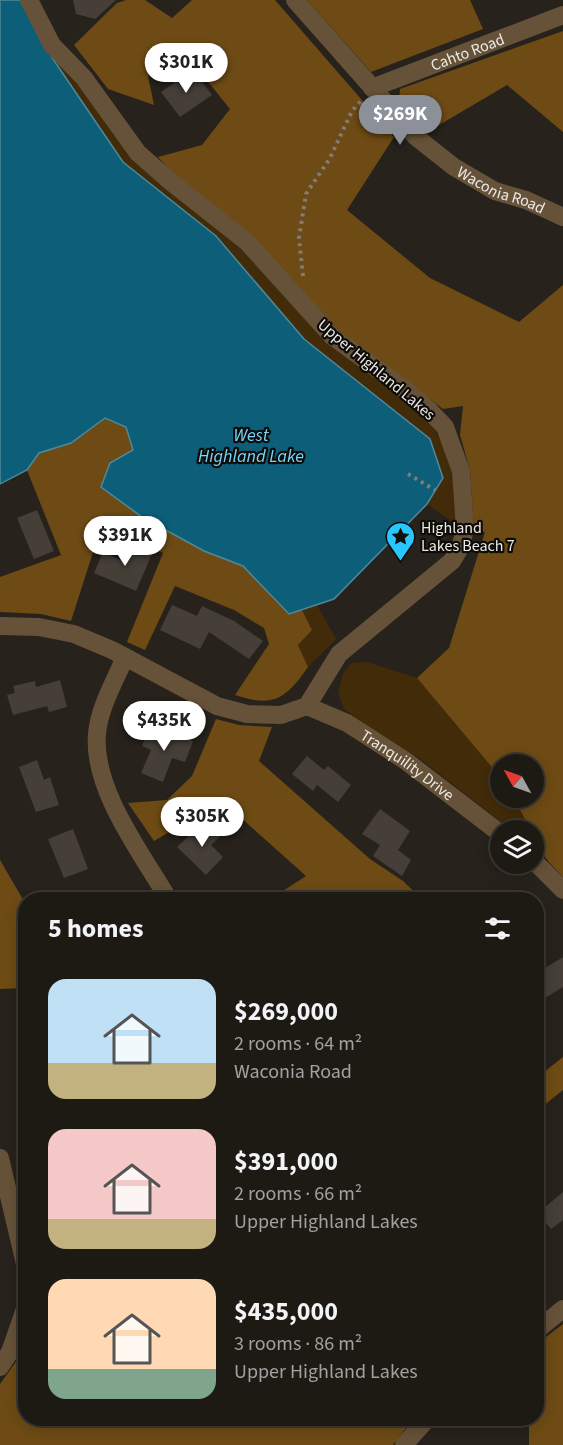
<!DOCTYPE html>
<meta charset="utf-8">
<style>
:root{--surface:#1d1a14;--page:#2a2722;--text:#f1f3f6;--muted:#a0a1a0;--line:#3b3834;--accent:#8c9099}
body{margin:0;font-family:"Source Sans 3",sans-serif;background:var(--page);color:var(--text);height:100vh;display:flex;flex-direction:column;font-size:22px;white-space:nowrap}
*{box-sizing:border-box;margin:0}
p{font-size:20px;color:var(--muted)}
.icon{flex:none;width:33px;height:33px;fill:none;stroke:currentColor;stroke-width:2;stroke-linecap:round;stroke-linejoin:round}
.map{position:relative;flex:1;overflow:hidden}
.details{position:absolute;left:18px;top:892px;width:526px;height:534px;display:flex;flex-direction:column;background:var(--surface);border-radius:24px;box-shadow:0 3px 15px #0003,0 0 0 2px var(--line)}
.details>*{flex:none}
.needle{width:39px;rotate:310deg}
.controls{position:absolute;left:490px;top:754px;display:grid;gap:12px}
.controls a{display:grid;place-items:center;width:54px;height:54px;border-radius:50%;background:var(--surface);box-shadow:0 3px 15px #0003,0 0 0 2px var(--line);font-size:30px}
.price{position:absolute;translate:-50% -51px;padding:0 14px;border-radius:21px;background:#fff;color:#222;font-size:20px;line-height:39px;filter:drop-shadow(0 2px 3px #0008)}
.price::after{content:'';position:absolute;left:50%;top:36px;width:18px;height:14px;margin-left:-9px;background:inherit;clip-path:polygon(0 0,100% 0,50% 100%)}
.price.current{background:var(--accent);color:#fff}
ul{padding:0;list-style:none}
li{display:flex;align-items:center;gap:18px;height:150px;padding:0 30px}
li span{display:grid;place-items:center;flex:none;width:168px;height:120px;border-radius:18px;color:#555}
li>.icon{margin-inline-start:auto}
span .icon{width:72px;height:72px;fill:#fffc;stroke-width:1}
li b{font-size:26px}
h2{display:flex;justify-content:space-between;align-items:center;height:72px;padding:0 30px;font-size:26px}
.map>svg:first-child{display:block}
.green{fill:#422b09}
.forest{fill:#6e4b14}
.water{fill:#0d5e79;stroke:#508899;stroke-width:1.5}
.building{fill:#453f38}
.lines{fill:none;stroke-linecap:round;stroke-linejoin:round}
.path{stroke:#817d77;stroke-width:4;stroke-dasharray:3 4.5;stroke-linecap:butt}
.minor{stroke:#665238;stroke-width:18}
.labels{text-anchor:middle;stroke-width:4.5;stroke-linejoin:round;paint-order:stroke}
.street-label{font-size:16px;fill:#ece9e4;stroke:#0e0c09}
.poi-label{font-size:16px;fill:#ece9e4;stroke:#0e0c09;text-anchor:start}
.water-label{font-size:18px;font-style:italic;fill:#75d6fe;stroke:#0e0c09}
</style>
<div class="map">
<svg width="563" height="1445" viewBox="0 0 563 1445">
<rect width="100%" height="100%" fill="#27221b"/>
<g class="green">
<path d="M 53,59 L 200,211 L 425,416 C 454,453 454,480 457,525 L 427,504 L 443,478 L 391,407 L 304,339 L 216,236 L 123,162 Z"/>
<polygon points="317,605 336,639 308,667 298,645 312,630 302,610"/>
<polygon points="367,662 417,678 501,778 501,798 514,798 531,831 513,831 419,758 372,729 344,709 338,693 343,674 351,663"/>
</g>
<g class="forest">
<path d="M 126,0 L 145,0 L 172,18 L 192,0 L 275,0 L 394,137 L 347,210 L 430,278 L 519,322 L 563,285 L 563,877 C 552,865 534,849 534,831 L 531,831 L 514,798 L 534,798 L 534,765 L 501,765 L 501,778 L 417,678 L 449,648 L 485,532 L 474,529 L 470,470 L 460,435 L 463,406 L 443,409 L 342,333 L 309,300 L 178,179 L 158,157 L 202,145 L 230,109 L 184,52 L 148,76 L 154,105 L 108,89 L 74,45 L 117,3 Z"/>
<polygon points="307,0 470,0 483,29 371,72"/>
<polygon points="563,31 563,132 507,85 429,131 399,101 400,89"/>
<path d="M 105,418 L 126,427 L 133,450 L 110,463 L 101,487 L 142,517 L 204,551 L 243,566 L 289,614 L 302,610 L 312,630 L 298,645 L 308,667 C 286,699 273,708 235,695 L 269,644 L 264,628 L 234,610 L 175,586 L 145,650 L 127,642 L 163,553 L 126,537 L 95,546 L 71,621 L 41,614 L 0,612 L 0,577 L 61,555 L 27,470 L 39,453 L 71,443 Z"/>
<polygon points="216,719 239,725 272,727 259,761 370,859 403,881 423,900 269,900 306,876 222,801 154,841 128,803 167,800 192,776"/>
<polygon points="0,860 25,903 25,988 0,989"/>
<polygon points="563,1057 563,1090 537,1111 537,1063 544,1072"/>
<polygon points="563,1324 563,1445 529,1445 529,1426 525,1419 537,1419 537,1344"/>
<polygon points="25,1340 26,1419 413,1419 393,1445 0,1445 0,1384 20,1356"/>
</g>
<polygon class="water" points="0,0 22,0 53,59 123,162 216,236 304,339 430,439 443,478 427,504 334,599 289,614 243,566 204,551 142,517 101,487 110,463 133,450 126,427 105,418 71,443 39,453 27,470 0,484"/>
<g class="building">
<polygon points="73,0 116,0 95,19 76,14"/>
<polygon points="193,70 212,95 180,117 161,92"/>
<polygon points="37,510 54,551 34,559 17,518"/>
<polygon points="127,543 152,554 136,591 94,573 103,552 120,560"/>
<polygon points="172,605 197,616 202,606 234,621 263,641 249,659 209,632 200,649 160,630"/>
<polygon points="60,680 67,707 49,712 47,706 13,715 7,695 15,693 13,686 35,681 36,687"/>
<polygon points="149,728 166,735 168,731 193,741 185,762 172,758 163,782 141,773 151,750 142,746"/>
<polygon points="307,756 324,770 328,766 351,785 338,802 317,785 313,791 292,774"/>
<polygon points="37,760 44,780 50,777 59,805 36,812 19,767"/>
<polygon points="380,809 410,831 398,850 411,860 402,876 373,856 380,845 362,834"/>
<polygon points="204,821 220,837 211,845 223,857 206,875 177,847"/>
<polygon points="73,829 88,869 64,878 48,839"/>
<polygon points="563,957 563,987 537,1003 537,973"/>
<polygon points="563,1192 563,1220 551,1229 538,1213"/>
</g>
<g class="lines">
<g class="path">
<polyline points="303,276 299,238 306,194 330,158 352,111 362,100"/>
<polyline points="408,474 435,490"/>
</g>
<g class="minor">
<path id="s1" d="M 295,0 L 416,137 L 454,167 L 495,191 L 526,200 L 563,217"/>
<path id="s2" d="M 372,88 L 563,15"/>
<polyline points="0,626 39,627 74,634 112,650 217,706 247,714 281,715 307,706 339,654 452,561 461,546 465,528 461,471 445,427 429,410 406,390 332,336 247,242 171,182 138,153 84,78 52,45 29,0"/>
<path d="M 125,657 C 115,681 99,708 97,734 C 92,789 142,854 169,900"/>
<path id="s3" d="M 307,706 L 347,723 L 406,761 L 501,834"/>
<polyline points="534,861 563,890"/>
<polyline points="0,1158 25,1264 26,1280"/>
<polyline points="537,1330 563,1309"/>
<polyline points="0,1367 10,1352 26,1306"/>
<polyline points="404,1445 427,1419"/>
</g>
</g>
<defs>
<symbol id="sight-pin" viewBox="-11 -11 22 30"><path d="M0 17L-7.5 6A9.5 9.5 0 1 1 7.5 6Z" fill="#27c8ff" stroke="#0e0c09"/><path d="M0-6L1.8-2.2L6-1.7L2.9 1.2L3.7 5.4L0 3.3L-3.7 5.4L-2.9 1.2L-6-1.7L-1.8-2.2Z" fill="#111"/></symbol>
</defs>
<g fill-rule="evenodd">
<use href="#sight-pin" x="384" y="520" width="33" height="45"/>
</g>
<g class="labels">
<g class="street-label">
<text dy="6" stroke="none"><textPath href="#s2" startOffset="102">Cahto Road</textPath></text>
<text dy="6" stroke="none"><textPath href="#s1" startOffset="284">Waconia Road</textPath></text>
<text transform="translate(377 369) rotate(40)" y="6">Upper Highland Lakes</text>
<text dy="6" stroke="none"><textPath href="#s3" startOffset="117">Tranquility Drive</textPath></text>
</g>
<g class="poi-label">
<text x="421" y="533">Highland<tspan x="421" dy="18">Lakes Beach 7</tspan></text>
</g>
<g class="water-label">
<text x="251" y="441">West<tspan x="251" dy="21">Highland Lake</tspan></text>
</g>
</g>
</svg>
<div class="controls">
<a><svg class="needle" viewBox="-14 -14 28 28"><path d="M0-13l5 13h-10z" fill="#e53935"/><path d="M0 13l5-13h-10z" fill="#a0a1a0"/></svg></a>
<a><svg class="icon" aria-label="layers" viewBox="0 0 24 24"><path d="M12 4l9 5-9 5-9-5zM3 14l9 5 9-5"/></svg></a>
</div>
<b class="price" style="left:186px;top:94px">$301K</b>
<b class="price current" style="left:400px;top:146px">$269K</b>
<b class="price" style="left:125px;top:567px">$391K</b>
<b class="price" style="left:164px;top:752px">$435K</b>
<b class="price" style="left:202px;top:848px">$305K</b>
<section class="details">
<h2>5 homes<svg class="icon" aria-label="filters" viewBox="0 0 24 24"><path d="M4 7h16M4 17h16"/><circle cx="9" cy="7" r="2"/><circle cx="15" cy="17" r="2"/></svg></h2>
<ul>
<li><span style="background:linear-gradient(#bfe0f5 70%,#c2b280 0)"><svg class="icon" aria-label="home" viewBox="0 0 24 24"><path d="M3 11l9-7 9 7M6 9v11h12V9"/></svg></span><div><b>$269,000</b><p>2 rooms · 64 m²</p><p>Waconia Road</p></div></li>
<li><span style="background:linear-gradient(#f6c9c9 75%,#c2b280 0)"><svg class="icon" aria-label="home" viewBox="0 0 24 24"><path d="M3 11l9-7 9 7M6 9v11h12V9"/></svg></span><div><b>$391,000</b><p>2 rooms · 66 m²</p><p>Upper Highland Lakes</p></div></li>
<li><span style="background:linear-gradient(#ffd9b3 75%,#7fa58c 0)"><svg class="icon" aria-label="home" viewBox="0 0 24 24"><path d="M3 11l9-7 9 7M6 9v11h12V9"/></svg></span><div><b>$435,000</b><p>3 rooms · 86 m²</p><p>Upper Highland Lakes</p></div></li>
</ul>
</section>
</div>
